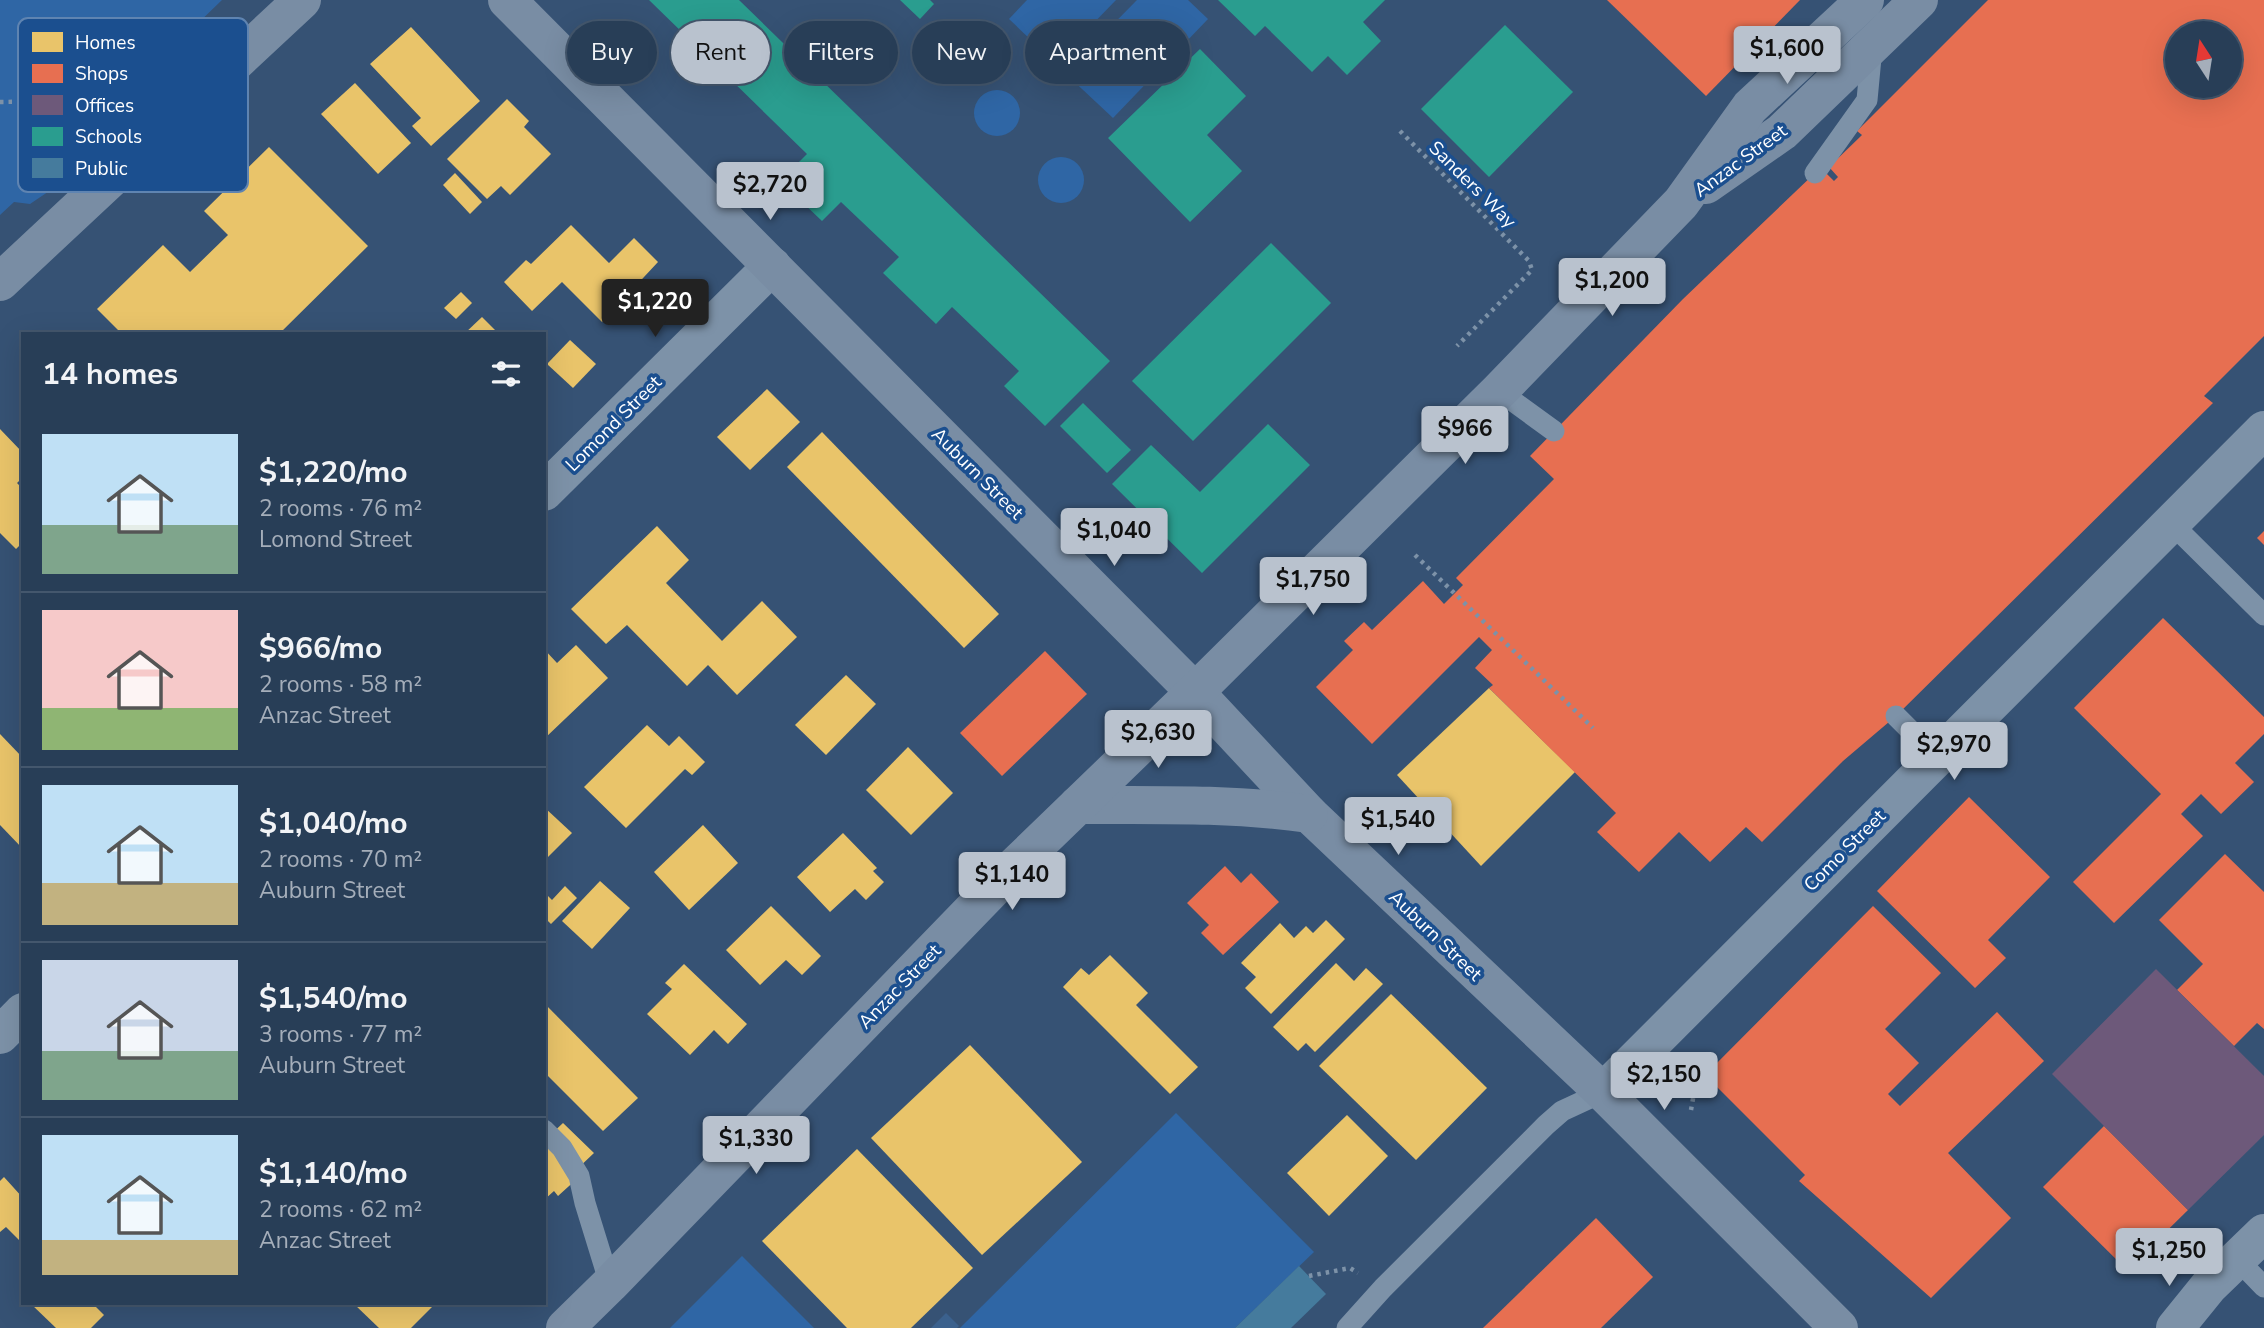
<!DOCTYPE html>
<meta charset="utf-8">
<style>
:root{--surface:#283e57;--page:#30455d;--text:#f1f3f6;--muted:#a5aeba;--line:#44576d;--accent:#b9c2ce}
body{margin:0;font-family:"Nunito Sans",sans-serif;background:var(--page);color:var(--text);height:100vh;display:flex;flex-direction:column;font-size:26px;white-space:nowrap}
*{box-sizing:border-box;margin:0}
p{font-size:23px;color:var(--muted)}
.icon{flex:none;width:38px;height:38px;fill:none;stroke:currentColor;stroke-width:2;stroke-linecap:round;stroke-linejoin:round}
.map{position:relative;flex:1;overflow:hidden}
.sheet{position:absolute;left:21px;top:332px;width:525px;height:973px;display:flex;flex-direction:column;background:var(--surface);border-radius:0px;box-shadow:0 7px 28px #0002,0 0 0 2px var(--line)}
.sheet>*{flex:none}
.guide{position:absolute;left:567px;top:21px;width:665px;height:63px;display:flex;gap:14px}
.needle{width:46px;rotate:348deg}
.tools{position:absolute;left:2165px;top:21px;display:grid;gap:14px}
.tools a{display:grid;place-items:center;width:77px;height:77px;border-radius:50%;background:var(--surface);box-shadow:0 7px 28px #0002,0 0 0 2px var(--line);font-size:35px}
.price{position:absolute;translate:-50% -60px;padding:0 16px;border-radius:7px;background:var(--accent);color:#111;font-size:23px;line-height:46px;filter:drop-shadow(0 2px 4px #0008)}
.price::after{content:'';position:absolute;left:50%;top:42px;width:21px;height:16px;margin-left:-10px;background:inherit;clip-path:polygon(0 0,100% 0,50% 100%)}
.price.on{background:#222;color:#fff}
ul{padding:0;list-style:none}
li{display:flex;align-items:center;gap:21px;height:175px;padding:0 21px}
li+li{border-top:2px solid var(--line)}
li span{display:grid;place-items:center;flex:none;width:196px;height:140px;border-radius:0px;color:#555}
li>.icon{margin-inline-start:auto}
span .icon{width:84px;height:84px;fill:#fffc;stroke-width:1}
li b{font-size:30px}
h2{display:flex;justify-content:space-between;align-items:center;height:84px;padding:0 21px;font-size:30px}
.pill{padding:0 24px;border-radius:32px;background:var(--surface);box-shadow:0 7px 28px #0002,0 0 0 2px var(--line);font-size:24px;line-height:63px}
.pill.on{background:var(--accent);color:#111}
.map>svg:first-child{display:block}
.green{fill:#2f66a5}
.water{fill:#3b618d}
.homes{fill:#e9c46a}
.shops{fill:#e76f51;fill-rule:evenodd}
.offices{fill:#6d597a}
.schools{fill:#2a9d8f}
.public{fill:#457b9d}
.lines{fill:none;stroke-linecap:round;stroke-linejoin:round}
.path{stroke:#7d92a8;stroke-width:4.5;stroke-dasharray:3.5 5;stroke-linecap:butt}
.lane{stroke:#7d92a8;stroke-width:21}
.street{stroke:#7d92a8;stroke-width:38}
.secondary{stroke:#798da4;stroke-width:38}
.labels{text-anchor:middle;stroke-width:7;stroke-linejoin:round;paint-order:stroke}
.street-label{font-size:19px;fill:#fff;stroke:#1b4f8f}
.key{fill:#1b4f8f;stroke:#5f84b1;stroke-width:2}
.key-label{font-size:19px;fill:#fff}
</style>
<div class="map">
<svg width="2264" height="1328" viewBox="0 0 2264 1328">
<rect width="100%" height="100%" fill="#365274"/>
<g class="green">
<polygon points="0,0 222,0 105,113 105,128 73,175 30,204 14,202 0,215"/>
<polygon points="1027,0 1116,0 1055,63 1009,19"/>
<polygon points="1137,0 1188,0 1208,19 1113,118 1066,74 1067,71"/>
<circle cx="997" cy="113" r="23"/>
<circle cx="1061" cy="180" r="23"/>
<polygon points="1176,1113 1314,1252 1235,1328 960,1328"/>
<polygon points="742,1256 814,1328 670,1328"/>
</g>
<polygon class="water" points="946,1313 959,1326 957,1328 931,1328"/>
<g class="homes">
<polygon points="411,27 480,101 431,146 412,126 421,118 370,64"/>
<polygon points="355,83 411,143 378,174 321,114"/>
<polygon points="507,99 529,121 524,127 551,154 510,195 501,186 487,199 447,159"/>
<polygon points="269,147 368,246 279,334 122,334 97,309 163,245 190,272 228,235 204,211"/>
<polygon points="455,173 482,202 470,214 443,185"/>
<polygon points="571,225 609,263 634,238 658,262 602,322 562,282 532,311 504,282 526,260 531,264"/>
<polygon points="461,292 472,303 456,319 444,308"/>
<polygon points="482,317 499,334 464,334"/>
<polygon points="570,340 596,364 573,388 547,364"/>
<polygon points="767,389 800,422 750,470 717,437"/>
<polygon points="0,429 23,453 23,477 17,483 23,489 23,542 16,549 0,533"/>
<polygon points="822,432 999,614 964,648 787,467"/>
<polygon points="657,526 689,560 666,583 722,641 762,601 797,637 737,695 708,665 687,686 627,625 606,644 571,609"/>
<polygon points="576,645 608,678 544,739 544,649 557,663"/>
<polygon points="846,675 876,704 826,755 795,725"/>
<polygon points="1489,688 1575,772 1481,866 1397,775"/>
<polygon points="647,725 669,746 679,736 705,762 692,775 685,769 626,828 584,787"/>
<polygon points="0,734 23,758 23,849 0,825"/>
<polygon points="908,747 953,793 911,835 866,790"/>
<polygon points="544,807 572,833 544,861"/>
<polygon points="703,825 738,863 689,910 654,872"/>
<polygon points="843,833 877,868 873,871 884,882 866,900 855,889 830,912 797,877"/>
<polygon points="600,881 630,908 592,949 562,921"/>
<polygon points="565,886 577,898 551,924 544,917 544,892 552,900"/>
<polygon points="771,906 821,956 802,975 786,960 760,985 726,950"/>
<polygon points="1326,920 1345,939 1271,1014 1245,988 1256,977 1241,963 1280,923 1294,938 1306,926 1313,933"/>
<polygon points="1110,955 1148,993 1136,1005 1198,1067 1170,1094 1063,987 1081,968 1089,975"/>
<polygon points="1336,963 1354,981 1366,968 1383,984 1315,1052 1306,1043 1298,1051 1273,1027"/>
<polygon points="684,964 747,1024 728,1044 714,1030 690,1055 647,1014 672,989 665,983"/>
<polygon points="1391,994 1487,1088 1416,1160 1319,1066"/>
<polygon points="544,1003 638,1098 603,1131 544,1072"/>
<polygon points="970,1045 1082,1162 982,1255 871,1138"/>
<polygon points="1347,1115 1388,1156 1329,1216 1287,1173"/>
<polygon points="563,1123 594,1153 574,1172 579,1177 558,1196 554,1191 544,1200 544,1141"/>
<polygon points="857,1149 973,1268 911,1328 847,1328 762,1241"/>
<polygon points="4,1177 23,1198 23,1244 6,1227 0,1232 0,1181"/>
<polygon points="31,1304 93,1304 104,1315 91,1328 56,1328"/>
<polygon points="354,1304 435,1304 411,1328 379,1328"/>
</g>
<g class="shops">
<polygon points="1607,0 1800,0 1706,96"/>
<path d="M 1988,0 L 2264,0 L 2264,336 L 2204,396 L 2213,403 L 1896,716 L 1843,761 L 1762,842 L 1746,827 L 1710,862 L 1679,832 L 1639,872 L 1597,832 L 1616,813 L 1489,688 L 1493,685 L 1475,668 L 1492,650 L 1479,637 L 1372,744 L 1316,687 L 1353,650 L 1344,641 L 1364,622 L 1372,630 L 1423,581 L 1444,604 L 1463,585 L 1456,578 L 1554,479 L 1530,456 L 1683,299 L 1815,173 L 1821,168 L 1834,181 L 1838,177 L 1829,167 L 1862,135 L 1857,131 ZM 2177,33 L 2230,33 L 2230,86 L 2177,86 Z"/>
<polygon points="2264,531 2264,545 2257,538"/>
<polygon points="2163,618 2264,717 2264,734 2235,763 2254,782 2221,814 2201,794 2181,814 2203,836 2114,923 2073,882 2161,794 2074,708"/>
<polygon points="1045,651 1087,694 1002,776 960,733"/>
<polygon points="1969,797 2050,877 1988,940 2006,958 1975,988 1877,891"/>
<polygon points="2225,854 2264,892 2264,1029 2257,1023 2234,1046 2177,990 2203,964 2159,920"/>
<polygon points="1225,866 1241,883 1251,873 1279,902 1223,955 1201,933 1209,925 1187,903"/>
<polygon points="1873,906 1941,973 1885,1029 1919,1063 1888,1094 1900,1106 1997,1012 2044,1061 1948,1153 2011,1218 1931,1298 1799,1181 1805,1175 1705,1075"/>
<polygon points="2104,1126 2188,1210 2127,1270 2043,1187"/>
<polygon points="1596,1218 1653,1277 1601,1328 1483,1328"/>
</g>
<polygon class="offices" points="2156,969 2264,1076 2264,1135 2188,1210 2052,1074"/>
<g class="schools">
<polygon points="649,0 739,0 1110,361 1045,426 1004,386 1019,371 952,307 936,324 883,273 899,257 841,202 822,221 780,181 807,154"/>
<polygon points="900,0 930,0 934,4 920,19"/>
<polygon points="1218,0 1385,0 1363,22 1381,41 1347,75 1328,56 1312,72 1265,26 1255,36"/>
<polygon points="1505,25 1573,92 1489,177 1421,109"/>
<polygon points="1200,49 1246,96 1207,135 1242,171 1190,222 1108,138"/>
<polygon points="1271,243 1331,303 1193,441 1132,381"/>
<polygon points="1083,403 1131,450 1107,473 1060,426"/>
<polygon points="1268,424 1310,465 1202,573 1112,484 1151,445 1200,492"/>
</g>
<polygon class="public" points="1299,1266 1326,1294 1291,1328 1235,1328"/>
<g class="lines">
<g class="path">
<polyline points="0,102 68,101 119,117"/>
<polyline points="1400,131 1529,261 1532,270 1457,346"/>
<polyline points="1415,555 1593,728"/>
<polyline points="1691,1110 1700,1059"/>
<polyline points="1309,1276 1350,1268 1358,1273"/>
</g>
<g class="lane">
<polyline points="1815,173 1867,100 1872,47"/>
<polyline points="1499,391 1554,431"/>
<polyline points="2171,523 2264,615"/>
<polyline points="1896,716 1937,757"/>
<polyline points="544,1130 562,1148 579,1176 585,1203 610,1284"/>
<polyline points="2237,1259 2264,1287"/>
<polyline points="1347,1328 1383,1288 1546,1125 1562,1111 1603,1092"/>
</g>
<g class="street">
<polyline points="544,492 772,266"/>
<polyline points="0,1035 23,1012"/>
<polyline points="1603,1092 2264,430"/>
<polyline points="2175,1328 2209,1286 2264,1233"/>
</g>
<g class="secondary">
<polyline points="507,0 1195,692 1309,814 1603,1092 1839,1328"/>
<polyline points="1706,185 1782,132 1919,0"/>
<polyline points="0,282 302,0"/>
<path d="M 1078,805 C 1156,805 1232,803 1309,814"/>
<polyline points="565,1328 610,1284 1016,865 1195,692 1499,391 1681,203 1750,107 1865,0"/>
</g>
</g>
<g class="labels">
<g class="street-label">
<text transform="translate(1740 160) rotate(-36)" y="7">Anzac Street</text>
<text transform="translate(1473 184) rotate(45)" y="7">Sanders Way</text>
<text transform="translate(613 423) rotate(-45)" y="7">Lomond Street</text>
<text transform="translate(978 473) rotate(45)" y="7">Auburn Street</text>
<text transform="translate(1844 850) rotate(-45)" y="7">Como Street</text>
<text transform="translate(1436 935) rotate(44)" y="7">Auburn Street</text>
<text transform="translate(899 986) rotate(-46)" y="7">Anzac Street</text>
</g>
</g>
<rect x="18" y="18" width="230" height="174" rx="10" class="key"/>
<rect x="32" y="32" width="31" height="20" fill="#e9c46a"/>
<rect x="32" y="64" width="31" height="19" fill="#e76f51"/>
<rect x="32" y="95" width="31" height="20" fill="#6d597a"/>
<rect x="32" y="127" width="31" height="19" fill="#2a9d8f"/>
<rect x="32" y="158" width="31" height="20" fill="#457b9d"/>
<g class="key-label">
<text x="75" y="49">Homes</text>
<text x="75" y="80">Shops</text>
<text x="75" y="112">Offices</text>
<text x="75" y="143">Schools</text>
<text x="75" y="175">Public</text>
</g>
</svg>
<div class="tools">
<a><svg class="needle" viewBox="-14 -14 28 28"><path d="M0-13l5 13h-10z" fill="#e53935"/><path d="M0 13l5-13h-10z" fill="#a5aeba"/></svg></a>
</div>
<b class="price" style="left:1787px;top:86px">$1,600</b>
<b class="price" style="left:770px;top:222px">$2,720</b>
<b class="price" style="left:1612px;top:318px">$1,200</b>
<b class="price on" style="left:655px;top:339px">$1,220</b>
<b class="price" style="left:1465px;top:466px">$966</b>
<b class="price" style="left:1114px;top:568px">$1,040</b>
<b class="price" style="left:1313px;top:617px">$1,750</b>
<b class="price" style="left:1158px;top:770px">$2,630</b>
<b class="price" style="left:1954px;top:782px">$2,970</b>
<b class="price" style="left:1398px;top:857px">$1,540</b>
<b class="price" style="left:1012px;top:912px">$1,140</b>
<b class="price" style="left:1664px;top:1112px">$2,150</b>
<b class="price" style="left:756px;top:1176px">$1,330</b>
<b class="price" style="left:2169px;top:1288px">$1,250</b>
<div class="guide">
<a class="pill">Buy</a>
<a class="pill on">Rent</a>
<a class="pill">Filters</a>
<a class="pill">New</a>
<a class="pill">Apartment</a>
</div>
<section class="sheet">
<h2>14 homes<svg class="icon" aria-label="filters" viewBox="0 0 24 24"><path d="M4 7h16M4 17h16"/><circle cx="9" cy="7" r="2"/><circle cx="15" cy="17" r="2"/></svg></h2>
<ul>
<li><span style="background:linear-gradient(#bfe0f5 65%,#7fa58c 0)"><svg class="icon" aria-label="home" viewBox="0 0 24 24"><path d="M3 11l9-7 9 7M6 9v11h12V9"/></svg></span><div><b>$1,220/mo</b><p>2 rooms · 76 m²</p><p>Lomond Street</p></div></li>
<li><span style="background:linear-gradient(#f6c9c9 70%,#8fb573 0)"><svg class="icon" aria-label="home" viewBox="0 0 24 24"><path d="M3 11l9-7 9 7M6 9v11h12V9"/></svg></span><div><b>$966/mo</b><p>2 rooms · 58 m²</p><p>Anzac Street</p></div></li>
<li><span style="background:linear-gradient(#bfe0f5 70%,#c2b280 0)"><svg class="icon" aria-label="home" viewBox="0 0 24 24"><path d="M3 11l9-7 9 7M6 9v11h12V9"/></svg></span><div><b>$1,040/mo</b><p>2 rooms · 70 m²</p><p>Auburn Street</p></div></li>
<li><span style="background:linear-gradient(#c9d6e8 65%,#7fa58c 0)"><svg class="icon" aria-label="home" viewBox="0 0 24 24"><path d="M3 11l9-7 9 7M6 9v11h12V9"/></svg></span><div><b>$1,540/mo</b><p>3 rooms · 77 m²</p><p>Auburn Street</p></div></li>
<li><span style="background:linear-gradient(#bfe0f5 75%,#c2b280 0)"><svg class="icon" aria-label="home" viewBox="0 0 24 24"><path d="M3 11l9-7 9 7M6 9v11h12V9"/></svg></span><div><b>$1,140/mo</b><p>2 rooms · 62 m²</p><p>Anzac Street</p></div></li>
</ul>
</section>
</div>
